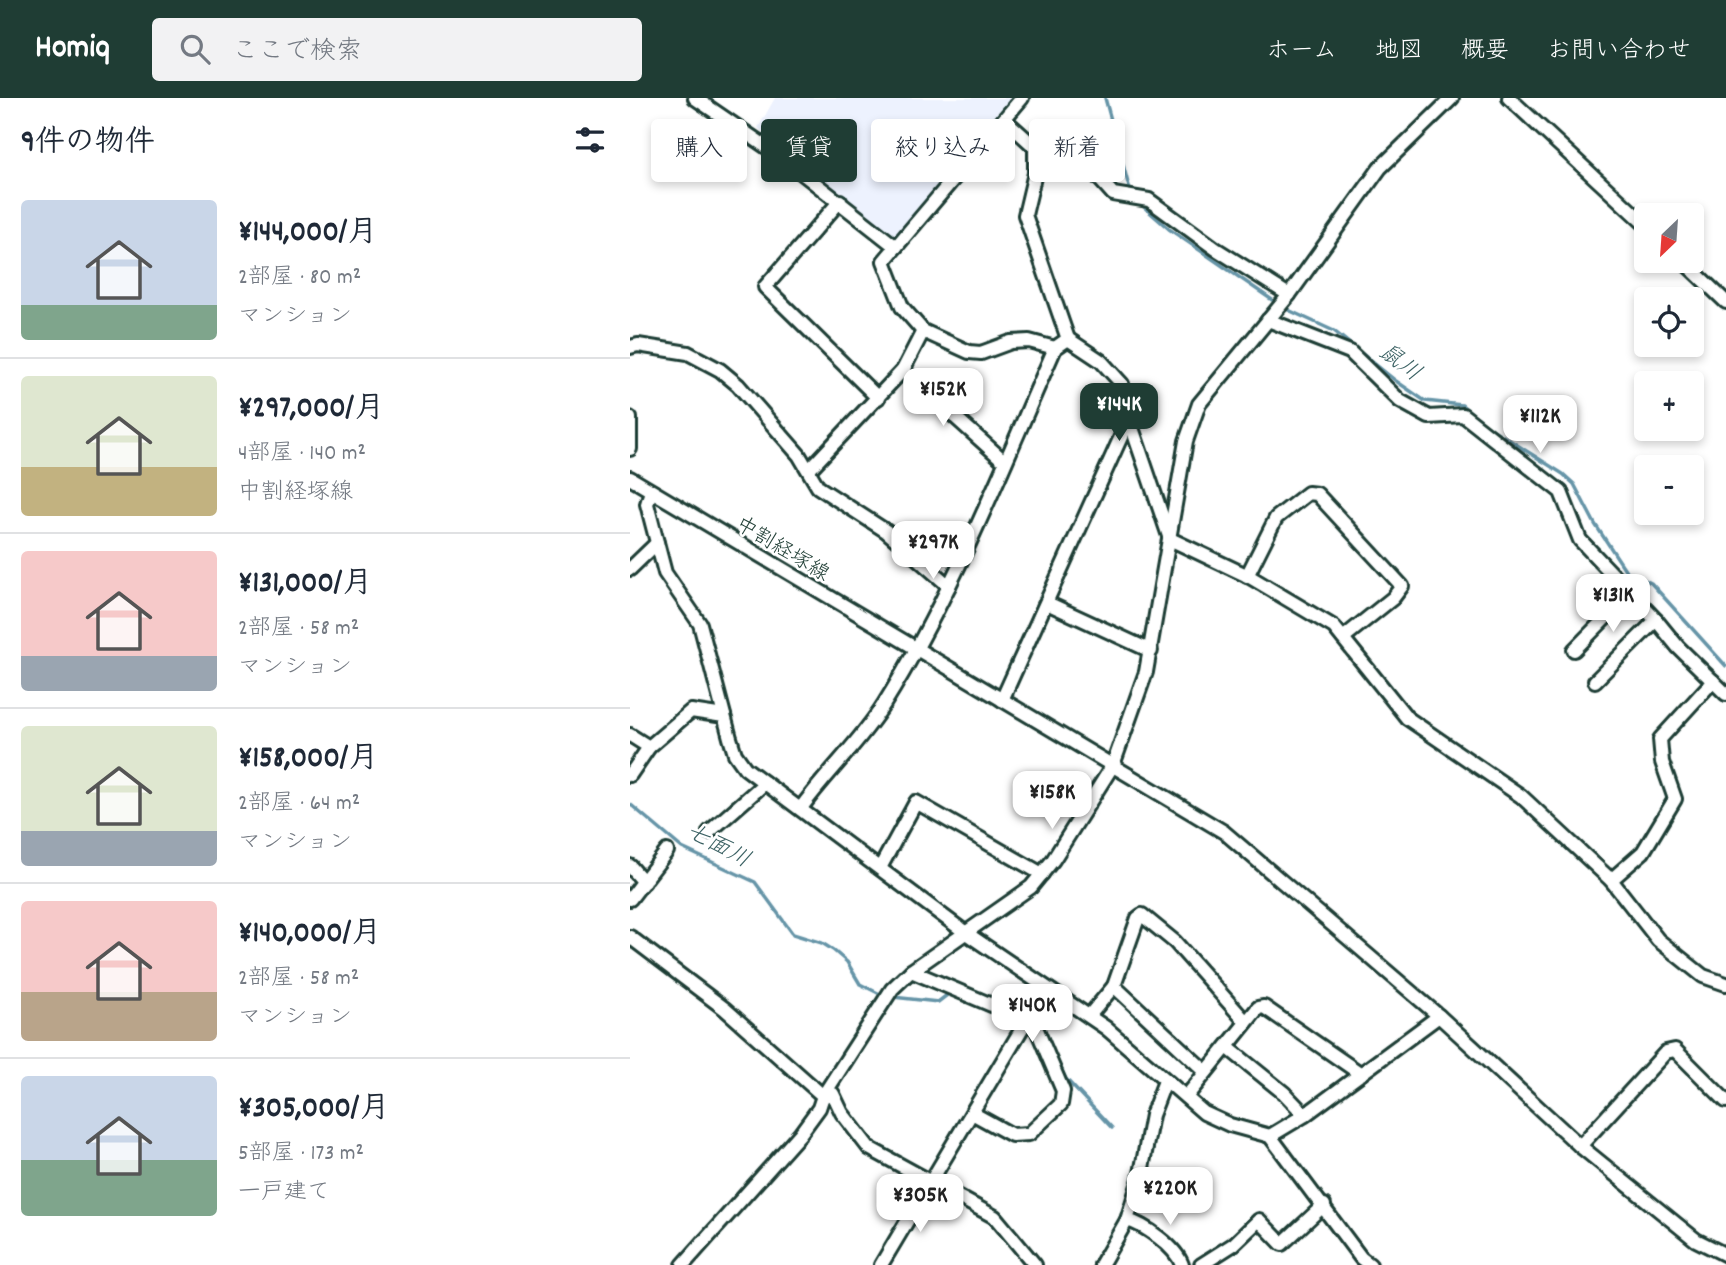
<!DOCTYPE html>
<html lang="ja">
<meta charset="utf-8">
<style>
:root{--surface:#fff;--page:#f2f2f3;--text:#1f2937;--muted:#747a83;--line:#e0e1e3;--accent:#1f3d34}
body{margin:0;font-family:Dekko,"Klee One",sans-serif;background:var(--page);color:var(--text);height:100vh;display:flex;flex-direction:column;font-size:26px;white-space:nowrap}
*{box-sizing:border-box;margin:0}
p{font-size:23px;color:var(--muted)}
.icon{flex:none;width:38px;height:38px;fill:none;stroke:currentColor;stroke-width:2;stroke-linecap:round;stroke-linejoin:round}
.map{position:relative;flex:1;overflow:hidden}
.sheet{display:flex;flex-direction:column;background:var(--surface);width:630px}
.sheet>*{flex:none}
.guide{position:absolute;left:21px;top:21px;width:665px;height:63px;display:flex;gap:14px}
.needle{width:46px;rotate:205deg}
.controls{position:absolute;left:1004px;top:105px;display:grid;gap:14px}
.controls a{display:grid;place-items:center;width:70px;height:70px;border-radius:7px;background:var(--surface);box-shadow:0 4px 10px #0003;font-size:35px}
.price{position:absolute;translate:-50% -60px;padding:0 16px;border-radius:14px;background:#fff;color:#222;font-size:23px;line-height:46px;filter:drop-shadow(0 2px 4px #0008)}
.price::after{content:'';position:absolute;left:50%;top:42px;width:21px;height:16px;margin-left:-10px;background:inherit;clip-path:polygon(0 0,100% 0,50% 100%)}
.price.selected{background:var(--accent);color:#fff}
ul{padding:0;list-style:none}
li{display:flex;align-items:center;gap:21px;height:175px;padding:0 21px}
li+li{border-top:2px solid var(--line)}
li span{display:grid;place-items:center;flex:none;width:196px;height:140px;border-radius:7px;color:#555}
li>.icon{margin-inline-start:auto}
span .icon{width:84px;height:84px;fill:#fffc;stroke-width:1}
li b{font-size:30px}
h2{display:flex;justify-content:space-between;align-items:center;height:84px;padding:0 21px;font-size:30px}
.pill{padding:0 24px;border-radius:7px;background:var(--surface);box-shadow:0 4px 10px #0003;font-size:24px;line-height:63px}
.pill.selected{background:var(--accent);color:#fff}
header{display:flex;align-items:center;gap:42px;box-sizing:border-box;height:98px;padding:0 35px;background:var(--accent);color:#fff}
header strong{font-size:33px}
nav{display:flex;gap:38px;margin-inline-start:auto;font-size:24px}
.search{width:490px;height:63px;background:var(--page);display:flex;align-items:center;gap:18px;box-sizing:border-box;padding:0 24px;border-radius:7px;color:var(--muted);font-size:26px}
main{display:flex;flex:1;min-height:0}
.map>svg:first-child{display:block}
.built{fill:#edf2fe}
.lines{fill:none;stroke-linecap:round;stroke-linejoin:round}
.stream{stroke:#6695a8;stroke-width:3.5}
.minor-casing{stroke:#1f3d34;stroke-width:18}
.minor{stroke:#fff;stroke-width:12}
.labels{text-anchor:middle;stroke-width:5;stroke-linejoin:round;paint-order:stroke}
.street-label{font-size:21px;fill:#1f3d34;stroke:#fff}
.water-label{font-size:23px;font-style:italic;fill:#3c6264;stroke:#fff}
</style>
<header>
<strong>Homiq</strong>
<div class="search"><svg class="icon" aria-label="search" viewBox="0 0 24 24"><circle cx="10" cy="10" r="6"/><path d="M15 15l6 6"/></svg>ここで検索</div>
<nav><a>ホーム</a><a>地図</a><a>概要</a><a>お問い合わせ</a></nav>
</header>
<main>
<section class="sheet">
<h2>9件の物件<svg class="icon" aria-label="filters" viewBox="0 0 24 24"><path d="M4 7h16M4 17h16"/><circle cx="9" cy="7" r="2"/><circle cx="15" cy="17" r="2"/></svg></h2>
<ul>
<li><span style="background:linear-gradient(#c9d6e8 75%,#7fa58c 0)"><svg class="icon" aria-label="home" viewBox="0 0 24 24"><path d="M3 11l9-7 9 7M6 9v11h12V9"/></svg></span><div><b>¥144,000/月</b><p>2部屋 · 80 m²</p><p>マンション</p></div></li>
<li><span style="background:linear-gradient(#dfe7d0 65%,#c2b280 0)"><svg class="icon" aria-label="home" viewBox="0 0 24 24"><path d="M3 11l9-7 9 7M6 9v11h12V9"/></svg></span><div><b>¥297,000/月</b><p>4部屋 · 140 m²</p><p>中割経塚線</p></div></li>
<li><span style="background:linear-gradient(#f6c9c9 75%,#9aa5b1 0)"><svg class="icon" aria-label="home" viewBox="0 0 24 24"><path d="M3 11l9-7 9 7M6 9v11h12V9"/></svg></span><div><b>¥131,000/月</b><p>2部屋 · 58 m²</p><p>マンション</p></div></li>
<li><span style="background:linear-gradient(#dfe7d0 75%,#9aa5b1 0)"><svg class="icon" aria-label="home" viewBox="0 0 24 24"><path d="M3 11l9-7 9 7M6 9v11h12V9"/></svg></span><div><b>¥158,000/月</b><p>2部屋 · 64 m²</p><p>マンション</p></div></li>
<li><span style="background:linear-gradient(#f6c9c9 65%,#b9a48a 0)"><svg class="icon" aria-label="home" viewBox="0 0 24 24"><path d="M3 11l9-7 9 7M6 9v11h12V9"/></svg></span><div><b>¥140,000/月</b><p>2部屋 · 58 m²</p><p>マンション</p></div></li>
<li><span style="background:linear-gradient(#c9d6e8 60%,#7fa58c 0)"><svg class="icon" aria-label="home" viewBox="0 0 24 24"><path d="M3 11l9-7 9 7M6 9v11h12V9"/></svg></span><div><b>¥305,000/月</b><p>5部屋 · 173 m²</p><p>一戸建て</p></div></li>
</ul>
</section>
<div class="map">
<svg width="1096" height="1167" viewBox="0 0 1096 1167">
<rect width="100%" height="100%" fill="#fff"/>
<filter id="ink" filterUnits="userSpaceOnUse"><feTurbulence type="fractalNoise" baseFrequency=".0143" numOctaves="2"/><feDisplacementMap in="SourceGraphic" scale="14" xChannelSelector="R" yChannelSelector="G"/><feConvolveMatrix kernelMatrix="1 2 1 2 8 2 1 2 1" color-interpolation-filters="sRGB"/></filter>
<g filter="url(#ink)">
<polygon class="built" points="145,0 390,0 276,132 264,138 128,30"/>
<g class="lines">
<g class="stream">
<polyline points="475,0 499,89 503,97"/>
<polyline points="507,103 539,131 648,206"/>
<polyline points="654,210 704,233 766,283 795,303 832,307 854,326 933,376 944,386 965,426 996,473 1021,485 1096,568"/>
<polyline points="0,706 52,750 125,784 163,836 192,845 203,852 217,864 230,886 252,897"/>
<polyline points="263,899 308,904 321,894"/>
<path d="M 364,902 C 381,906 399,907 408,923"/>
<polyline points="422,952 436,981 482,1030"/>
</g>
<defs>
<g id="minor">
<polyline points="65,0 154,61 266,149"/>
<polyline points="392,0 254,163 272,209 293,233 339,254 351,255 381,244 399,243 425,250"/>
<polyline points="879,0 1017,128"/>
<polyline points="374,21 405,49 451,66 466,77 483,96 519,102 586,151 659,197"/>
<polyline points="405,49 405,75 395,117 438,241"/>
<polyline points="210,103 135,189 248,300"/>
<polyline points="1053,163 1096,204"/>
<polyline points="638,222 720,254 770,303 799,319 833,317 931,394 950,442 1026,522 965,583"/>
<polyline points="0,249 8,247 58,255 90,272 108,287 169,357 188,389 256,433 319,488"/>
<polyline points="273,272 375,364"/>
<polyline points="0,320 0,351"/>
<polyline points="179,372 273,272 293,233"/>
<polyline points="0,380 594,734 809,918 950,1048 1066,1142 1096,1157"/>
<polyline points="21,393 17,406 35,475 70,526 100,640 105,656 115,670 336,835 476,930 574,1015 600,1027 640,1038 675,1017 809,918"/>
<polyline points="0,471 27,445"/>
<polyline points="617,478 646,420 678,395 687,396 772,488 763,500 713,540"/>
<polyline points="417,505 521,553"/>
<polyline points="1026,522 1048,549 1096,596"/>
<polyline points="944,552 999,496"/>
<polyline points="372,602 499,321"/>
<polyline points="0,637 19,649 61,613 94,618"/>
<polyline points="0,677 19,649"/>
<path d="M 171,710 C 197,674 231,643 254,606 C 324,494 372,370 425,250 L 438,241 L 471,263 L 492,286 L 499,321 L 540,441 L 620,479 L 704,529 L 777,620 L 891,698 L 981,782 L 1028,842 L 1073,878 L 1096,886"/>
<polyline points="79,734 135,685"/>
<polyline points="0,768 14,784"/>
<polyline points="250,770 286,704 412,776"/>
<polyline points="981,782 1013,754 1045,701 1032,664 1030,641 1083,583"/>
<polyline points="0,801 37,753"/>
<polyline points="0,839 95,911 193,998 203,996 212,1015 239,1050 365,1119 405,1167"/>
<polyline points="459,918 484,888"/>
<polyline points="597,949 654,995 675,1017"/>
<polyline points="576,974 484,888 508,820 512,817 545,844 616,924"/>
<polyline points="556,999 628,910 634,909 731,976"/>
<polyline points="342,1015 382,1037 399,1036 431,1006 433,993 405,927 397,922"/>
<polyline points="640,1038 731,1160 740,1167"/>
<polyline points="950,1048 1036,954 1045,952 1096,1003"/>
<path d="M 497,1122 C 515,1127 546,1149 552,1167"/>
<polyline points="53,1167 170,1036 189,1010 193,998 262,891 281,873 401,789 423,762 483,667 516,574 556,343 569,306 659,197 750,70 822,0"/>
<polyline points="251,1167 397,922 281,873"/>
<polyline points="471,1167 497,1122 510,1081 522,1017 535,983"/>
<polyline points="571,1167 604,1146 629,1122 652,1146 694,1107"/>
</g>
</defs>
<use href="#minor" class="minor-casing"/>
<use href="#minor" class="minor"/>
</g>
</g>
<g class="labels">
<g class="street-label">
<text transform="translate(153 450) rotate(31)" y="7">中割経塚線</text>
</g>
<g class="water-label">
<text transform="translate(771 263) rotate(37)" y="8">鼠川</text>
<text transform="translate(89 746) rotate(28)" y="8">七面川</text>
</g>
</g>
</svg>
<div class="controls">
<a><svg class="needle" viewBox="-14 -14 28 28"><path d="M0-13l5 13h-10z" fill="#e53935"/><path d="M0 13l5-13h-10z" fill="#747a83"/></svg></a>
<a><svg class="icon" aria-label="locate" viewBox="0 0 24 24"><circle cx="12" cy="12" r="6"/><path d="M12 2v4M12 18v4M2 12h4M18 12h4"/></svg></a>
<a>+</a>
<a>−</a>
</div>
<b class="price" style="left:313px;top:330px">¥152K</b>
<b class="price selected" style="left:489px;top:345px">¥144K</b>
<b class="price" style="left:910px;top:357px">¥112K</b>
<b class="price" style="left:303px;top:483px">¥297K</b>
<b class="price" style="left:983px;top:536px">¥131K</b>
<b class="price" style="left:422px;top:733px">¥158K</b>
<b class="price" style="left:402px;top:946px">¥140K</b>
<b class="price" style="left:540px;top:1129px">¥220K</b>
<b class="price" style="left:290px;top:1136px">¥305K</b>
<div class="guide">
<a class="pill">購入</a>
<a class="pill selected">賃貸</a>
<a class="pill">絞り込み</a>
<a class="pill">新着</a>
</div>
</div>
</main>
